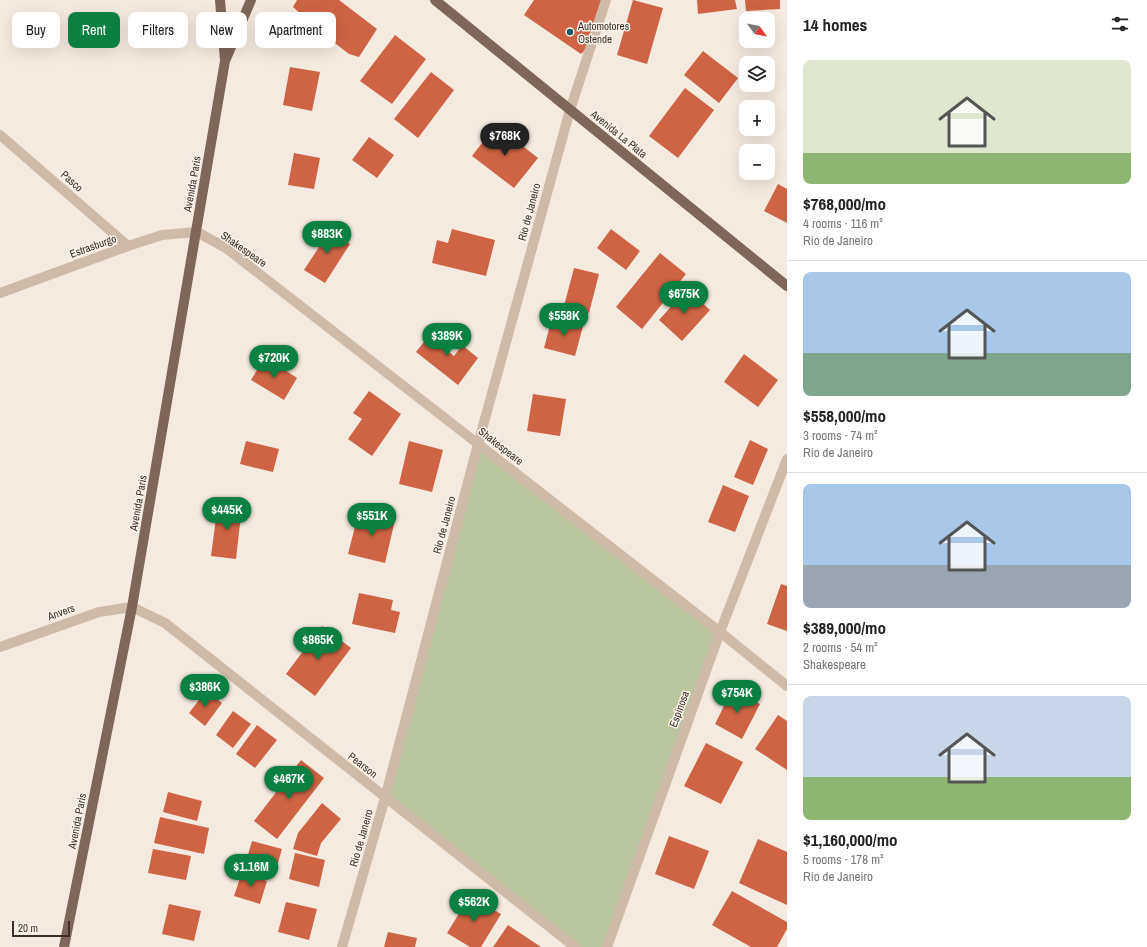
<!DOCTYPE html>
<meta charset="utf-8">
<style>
:root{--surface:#fff;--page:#f6f6f6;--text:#222;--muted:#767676;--line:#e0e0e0;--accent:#0b8043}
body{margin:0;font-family:"Archivo Narrow",sans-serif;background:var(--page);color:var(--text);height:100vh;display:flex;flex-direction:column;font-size:15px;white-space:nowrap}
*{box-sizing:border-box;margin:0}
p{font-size:13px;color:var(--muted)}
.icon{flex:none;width:22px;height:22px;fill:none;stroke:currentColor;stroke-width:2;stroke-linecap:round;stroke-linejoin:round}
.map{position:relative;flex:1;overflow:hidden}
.details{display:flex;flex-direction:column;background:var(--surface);width:360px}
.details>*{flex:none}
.banner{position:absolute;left:12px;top:12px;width:380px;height:36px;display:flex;gap:8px}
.needle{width:26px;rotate:123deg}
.controls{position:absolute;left:739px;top:12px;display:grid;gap:8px}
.controls a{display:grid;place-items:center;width:36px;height:36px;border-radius:8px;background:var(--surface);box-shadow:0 4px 16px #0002;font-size:20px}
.scale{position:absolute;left:12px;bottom:10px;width:58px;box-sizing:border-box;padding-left:4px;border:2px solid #3b2f2a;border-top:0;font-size:11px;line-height:14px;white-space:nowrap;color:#3b2f2a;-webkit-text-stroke:3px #fbf4ec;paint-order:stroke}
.price{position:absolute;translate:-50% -34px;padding:0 9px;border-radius:14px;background:var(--accent);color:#fff;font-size:13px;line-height:26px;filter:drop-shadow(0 1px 2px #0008)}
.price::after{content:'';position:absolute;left:50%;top:24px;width:12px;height:9px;margin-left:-6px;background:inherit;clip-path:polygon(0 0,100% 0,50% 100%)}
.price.selected{background:#222;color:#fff}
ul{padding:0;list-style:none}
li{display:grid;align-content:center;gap:8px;height:212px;padding:0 16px}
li+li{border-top:1px solid var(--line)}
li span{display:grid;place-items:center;height:124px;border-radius:8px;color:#555}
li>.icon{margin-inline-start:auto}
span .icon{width:72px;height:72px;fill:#fffc;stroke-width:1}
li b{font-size:17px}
h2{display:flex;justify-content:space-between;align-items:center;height:48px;padding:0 16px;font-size:17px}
.pill{padding:0 14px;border-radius:8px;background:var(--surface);box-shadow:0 4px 16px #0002;font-size:14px;line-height:36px}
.pill.selected{background:var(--accent);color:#fff}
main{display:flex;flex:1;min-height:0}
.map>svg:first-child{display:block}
.green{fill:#b8c59d}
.building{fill:#ce6444}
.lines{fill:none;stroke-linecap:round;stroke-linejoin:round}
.minor{stroke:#cebaa9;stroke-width:10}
.major{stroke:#7e665a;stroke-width:10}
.poi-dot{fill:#1c5c60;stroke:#fbf4ec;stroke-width:1.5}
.labels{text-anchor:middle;stroke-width:3;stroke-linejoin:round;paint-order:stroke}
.poi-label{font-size:11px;fill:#3b2f2a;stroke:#fbf4ec;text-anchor:start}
.street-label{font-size:11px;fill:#3b2f2a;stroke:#fbf4ec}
</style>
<main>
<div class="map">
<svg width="787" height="947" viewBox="0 0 787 947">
<rect width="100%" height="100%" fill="#f5eadf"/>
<polygon class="green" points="478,444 720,632 607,947 575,947 385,798"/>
<g class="building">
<polygon points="297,0 339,0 377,29 359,57 349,54 323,34 293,7"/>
<polygon points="534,0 602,0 587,48 581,54 524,15"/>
<polygon points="633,0 663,8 647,64 617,55"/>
<polygon points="697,0 735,0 737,9 698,14"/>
<polygon points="745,0 780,0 780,9 746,11"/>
<polygon points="395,35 426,59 392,104 360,81"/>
<polygon points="703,51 738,78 719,103 684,75"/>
<polygon points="290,67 320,72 312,111 283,105"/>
<polygon points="431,72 454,90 418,138 394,119"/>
<polygon points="685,88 714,110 678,158 649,136"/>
<polygon points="496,125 538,158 514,188 472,156"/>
<polygon points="369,137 394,155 377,178 352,160"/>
<polygon points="294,153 320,158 314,189 288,185"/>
<polygon points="778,184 787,189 787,223 764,211"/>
<polygon points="324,227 350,244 325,283 304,270 321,244 315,240"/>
<polygon points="452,229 495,240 486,276 432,263 437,240 448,243"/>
<polygon points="611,229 640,251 626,270 597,248"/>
<polygon points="660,253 686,274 642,329 616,307"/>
<polygon points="574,268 599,274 589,313 564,306"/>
<polygon points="687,289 710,310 682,341 659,320"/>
<polygon points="552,318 583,326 575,356 544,348"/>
<polygon points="435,328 447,337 440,345 454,356 462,345 478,358 458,385 416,352"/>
<polygon points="744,354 778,380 758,407 724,382"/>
<polygon points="265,357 297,378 284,400 251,380"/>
<polygon points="369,391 401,414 372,456 348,439 362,419 353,413"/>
<polygon points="533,394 566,399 560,436 527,431"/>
<polygon points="750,440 768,449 753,485 734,477"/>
<polygon points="246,441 279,449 273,472 240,464"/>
<polygon points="409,441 443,450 432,492 399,484"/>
<polygon points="723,485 749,496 735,532 708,522"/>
<polygon points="218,503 242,506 236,559 211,556"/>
<polygon points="359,511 395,520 385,563 348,554"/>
<polygon points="781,584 787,586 787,631 767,624"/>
<polygon points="359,593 393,600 391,610 400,612 395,633 352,624"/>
<polygon points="322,626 351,648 315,696 286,674"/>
<polygon points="732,690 760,704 742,739 715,724"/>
<polygon points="206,691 222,703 205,726 189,713"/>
<polygon points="233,711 251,724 233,748 216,735"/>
<polygon points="778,715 787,721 787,770 755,749"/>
<polygon points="257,725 277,740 255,768 236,754"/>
<polygon points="706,743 743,762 721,804 684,786"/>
<polygon points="301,760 324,778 277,839 254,821"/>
<polygon points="168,792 202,801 197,821 163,812"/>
<polygon points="322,803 341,819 321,843 317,856 293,849 298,833"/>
<polygon points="160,817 209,828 204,854 154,843"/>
<polygon points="669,836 709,851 694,889 655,874"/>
<polygon points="758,839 787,852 787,905 739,883"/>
<polygon points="252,841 282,849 274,877 244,868"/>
<polygon points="153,849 191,856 186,880 148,873"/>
<polygon points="295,853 325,860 319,887 289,879"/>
<polygon points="242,872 267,881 260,904 234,896"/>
<polygon points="732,891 787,922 787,929 777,947 751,947 712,925"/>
<polygon points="470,896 501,914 481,947 470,947 447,933"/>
<polygon points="286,902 317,909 309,940 278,932"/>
<polygon points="169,904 201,911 194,941 162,934"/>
<polygon points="508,925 541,947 493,947"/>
<polygon points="388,932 417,938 415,947 384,947"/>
</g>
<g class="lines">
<g class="minor">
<polyline points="0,135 128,246"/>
<polyline points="0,293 128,246 162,235 197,232 226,248 720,632 787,686"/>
<polyline points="0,647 99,612 132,607 165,623 575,947"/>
<polyline points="342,947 385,798 478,444 570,110 606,0"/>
<polyline points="607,947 720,632 787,459"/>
</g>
<g class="major">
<polyline points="220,0 225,60"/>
<polyline points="435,0 787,286"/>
<polyline points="64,947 132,607 225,61 251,0"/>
</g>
</g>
<circle class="poi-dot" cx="570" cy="32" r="4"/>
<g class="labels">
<g class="poi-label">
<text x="578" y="30">Automotores<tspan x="578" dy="13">Ostende</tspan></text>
</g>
<g class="street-label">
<text transform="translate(619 134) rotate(39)" y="4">Avenida La Plata</text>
<text transform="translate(72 181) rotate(41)" y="4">Pasco</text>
<text transform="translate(192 184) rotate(-80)" y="4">Avenida Paris</text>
<text transform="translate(529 212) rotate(-75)" y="4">Rio de Janeiro</text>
<text transform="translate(93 246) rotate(-20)" y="4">Estrasburgo</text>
<text transform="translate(244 249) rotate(35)" y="4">Shakespeare</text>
<text transform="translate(501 446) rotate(38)" y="4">Shakespeare</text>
<text transform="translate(138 503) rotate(-80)" y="4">Avenida Paris</text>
<text transform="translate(444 525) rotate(-75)" y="4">Rio de Janeiro</text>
<text transform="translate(61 612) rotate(-20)" y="4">Anvers</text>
<text transform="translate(679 709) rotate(-70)" y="4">Espinosa</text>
<text transform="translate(363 765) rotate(38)" y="4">Pearson</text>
<text transform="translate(77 821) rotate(-79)" y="4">Avenida Paris</text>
<text transform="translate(361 838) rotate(-74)" y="4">Rio de Janeiro</text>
</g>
</g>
</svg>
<div class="controls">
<a><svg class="needle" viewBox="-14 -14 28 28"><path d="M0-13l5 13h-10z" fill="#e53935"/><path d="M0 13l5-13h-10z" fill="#767676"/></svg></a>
<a><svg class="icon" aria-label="layers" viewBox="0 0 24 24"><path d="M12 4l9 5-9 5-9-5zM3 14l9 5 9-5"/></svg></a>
<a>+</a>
<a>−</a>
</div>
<div class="scale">20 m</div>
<b class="price selected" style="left:505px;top:157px">$768K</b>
<b class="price" style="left:327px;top:255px">$883K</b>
<b class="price" style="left:684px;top:315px">$675K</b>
<b class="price" style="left:564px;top:337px">$558K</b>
<b class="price" style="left:447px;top:357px">$389K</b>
<b class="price" style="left:274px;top:379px">$720K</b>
<b class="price" style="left:227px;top:531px">$445K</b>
<b class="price" style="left:372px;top:537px">$551K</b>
<b class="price" style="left:318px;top:661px">$865K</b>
<b class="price" style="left:205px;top:708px">$386K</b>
<b class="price" style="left:737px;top:714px">$754K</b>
<b class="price" style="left:289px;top:800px">$467K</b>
<b class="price" style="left:251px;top:888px">$1.16M</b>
<b class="price" style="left:474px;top:923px">$562K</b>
<div class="banner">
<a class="pill">Buy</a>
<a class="pill selected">Rent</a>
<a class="pill">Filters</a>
<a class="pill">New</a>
<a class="pill">Apartment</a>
</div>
</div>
<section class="details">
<h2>14 homes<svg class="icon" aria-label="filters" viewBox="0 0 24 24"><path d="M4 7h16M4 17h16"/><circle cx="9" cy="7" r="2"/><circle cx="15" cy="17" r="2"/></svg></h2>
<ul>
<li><span style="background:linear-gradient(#dfe7d0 75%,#8fb573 0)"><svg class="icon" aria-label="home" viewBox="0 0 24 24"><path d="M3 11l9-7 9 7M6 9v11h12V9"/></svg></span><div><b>$768,000/mo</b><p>4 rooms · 116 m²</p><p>Rio de Janeiro</p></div></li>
<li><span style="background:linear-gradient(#a9c7e8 65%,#7fa58c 0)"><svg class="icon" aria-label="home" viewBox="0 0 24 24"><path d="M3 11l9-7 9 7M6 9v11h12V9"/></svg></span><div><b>$558,000/mo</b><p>3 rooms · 74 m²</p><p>Rio de Janeiro</p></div></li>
<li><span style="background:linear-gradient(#a9c7e8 65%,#9aa5b1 0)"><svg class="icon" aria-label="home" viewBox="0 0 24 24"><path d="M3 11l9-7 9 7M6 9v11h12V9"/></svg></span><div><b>$389,000/mo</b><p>2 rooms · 54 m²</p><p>Shakespeare</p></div></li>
<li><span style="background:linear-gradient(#c9d6e8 65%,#8fb573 0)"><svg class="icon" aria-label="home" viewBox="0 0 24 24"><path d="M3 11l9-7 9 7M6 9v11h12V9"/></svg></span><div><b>$1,160,000/mo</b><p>5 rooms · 178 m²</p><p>Rio de Janeiro</p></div></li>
</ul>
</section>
</main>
